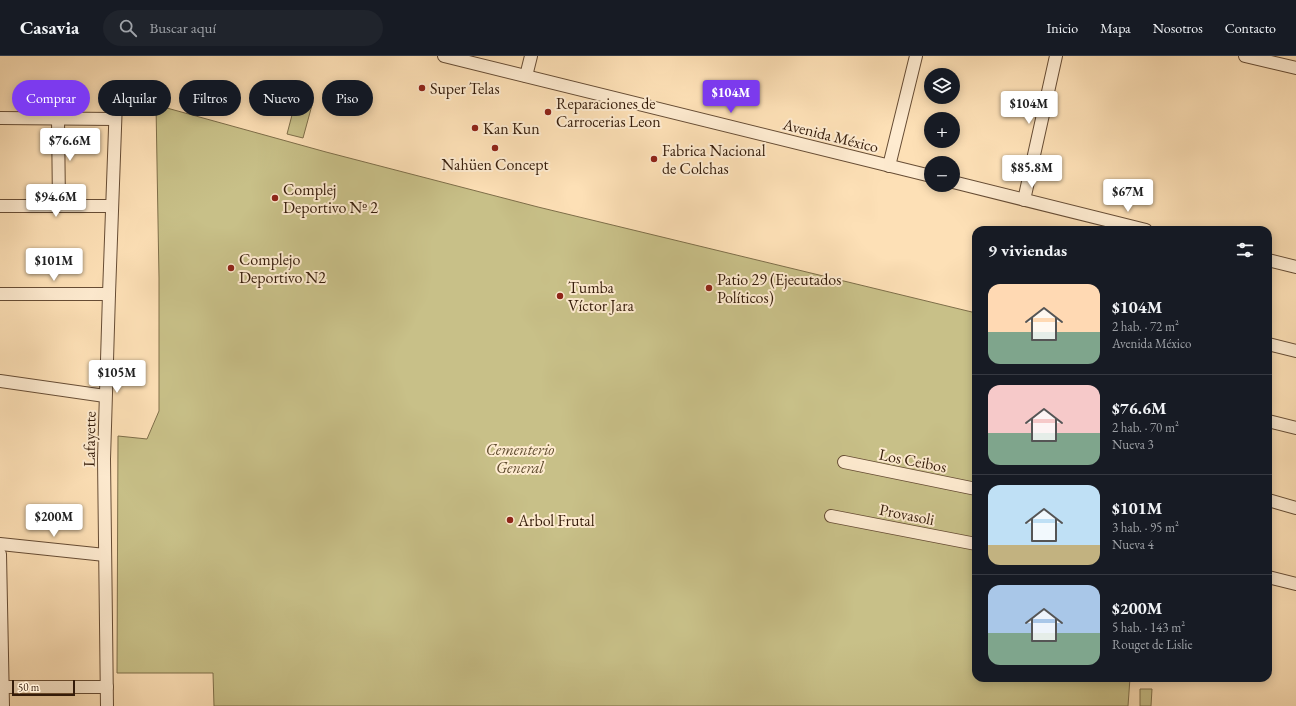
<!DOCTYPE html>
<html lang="es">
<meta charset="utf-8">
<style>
:root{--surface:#171b24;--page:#20242c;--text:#f1f3f6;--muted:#9ea1a6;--line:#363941;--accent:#7c3aed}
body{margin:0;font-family:"EB Garamond",serif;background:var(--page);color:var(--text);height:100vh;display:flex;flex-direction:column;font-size:15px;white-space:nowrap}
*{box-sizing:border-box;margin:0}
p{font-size:13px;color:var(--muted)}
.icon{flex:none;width:22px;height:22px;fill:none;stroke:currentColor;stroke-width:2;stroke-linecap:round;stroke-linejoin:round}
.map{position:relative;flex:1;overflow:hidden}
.side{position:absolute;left:972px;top:170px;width:300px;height:456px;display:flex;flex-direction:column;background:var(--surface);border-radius:12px;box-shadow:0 2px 10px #0003}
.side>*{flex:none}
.banner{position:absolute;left:12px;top:24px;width:380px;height:36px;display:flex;gap:8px}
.fabs{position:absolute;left:924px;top:12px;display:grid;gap:8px}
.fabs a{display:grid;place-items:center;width:36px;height:36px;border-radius:50%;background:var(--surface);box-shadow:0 2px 10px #0003;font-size:20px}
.scale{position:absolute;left:12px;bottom:10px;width:63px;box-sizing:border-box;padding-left:4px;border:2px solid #351c0a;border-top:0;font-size:11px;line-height:14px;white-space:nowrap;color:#351c0a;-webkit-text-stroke:3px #feebd0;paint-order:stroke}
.price{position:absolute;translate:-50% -34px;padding:0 9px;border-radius:4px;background:#fff;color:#222;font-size:13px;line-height:26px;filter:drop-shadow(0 1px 2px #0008)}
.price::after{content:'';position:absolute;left:50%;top:24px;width:12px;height:9px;margin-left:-6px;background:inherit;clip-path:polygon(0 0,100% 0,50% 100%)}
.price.active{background:var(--accent);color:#fff}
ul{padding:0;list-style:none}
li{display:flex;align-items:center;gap:12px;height:100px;padding:0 16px}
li+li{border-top:1px solid var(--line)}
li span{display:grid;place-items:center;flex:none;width:112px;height:80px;border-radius:12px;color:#555}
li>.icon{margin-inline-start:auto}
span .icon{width:48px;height:48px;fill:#fffc;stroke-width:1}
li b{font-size:17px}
h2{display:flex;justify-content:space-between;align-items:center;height:48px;padding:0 16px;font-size:17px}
.tag{padding:0 14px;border-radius:18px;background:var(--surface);box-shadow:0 2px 10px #0003;font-size:14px;line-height:36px}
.tag.active{background:var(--accent);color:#fff}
header{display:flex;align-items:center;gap:24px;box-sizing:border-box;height:56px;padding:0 20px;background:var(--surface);border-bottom:1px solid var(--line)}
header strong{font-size:19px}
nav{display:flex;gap:22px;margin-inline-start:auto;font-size:14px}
.search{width:280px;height:36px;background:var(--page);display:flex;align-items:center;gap:10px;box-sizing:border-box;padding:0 14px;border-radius:22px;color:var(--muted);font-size:15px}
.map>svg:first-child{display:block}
.green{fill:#c8c088;stroke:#7e6e49}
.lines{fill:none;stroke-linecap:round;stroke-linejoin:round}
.minor-casing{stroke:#674d35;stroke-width:14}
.minor{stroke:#feebd0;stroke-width:12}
.poi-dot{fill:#8f2418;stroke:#feebd0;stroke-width:1.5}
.labels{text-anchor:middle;stroke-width:4;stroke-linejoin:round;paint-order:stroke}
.poi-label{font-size:16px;fill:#351c0a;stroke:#feebd0;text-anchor:start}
.street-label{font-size:16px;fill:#351c0a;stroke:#feebd0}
.park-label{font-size:16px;font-style:italic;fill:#614d30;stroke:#feebd0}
</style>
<header>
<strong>Casavia</strong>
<div class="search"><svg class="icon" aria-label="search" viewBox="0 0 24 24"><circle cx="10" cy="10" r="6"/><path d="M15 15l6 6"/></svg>Buscar aquí</div>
<nav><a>Inicio</a><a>Mapa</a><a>Nosotros</a><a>Contacto</a></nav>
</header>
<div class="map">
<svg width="1296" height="650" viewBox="0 0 1296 650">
<rect width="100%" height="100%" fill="#fde0b6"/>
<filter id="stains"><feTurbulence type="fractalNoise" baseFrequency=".005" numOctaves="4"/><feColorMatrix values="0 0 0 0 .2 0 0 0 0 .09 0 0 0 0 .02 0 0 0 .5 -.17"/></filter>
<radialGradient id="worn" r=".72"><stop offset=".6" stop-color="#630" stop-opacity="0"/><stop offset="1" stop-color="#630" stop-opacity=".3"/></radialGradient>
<g class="green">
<polygon points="296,44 312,49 303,82 287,78"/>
<polygon points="156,49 326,96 538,151 976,257 976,622 1130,622 1128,650 214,650 213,617 117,617 118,380 147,383 159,355 159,222"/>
<polygon points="1140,633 1152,633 1151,650 1140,650"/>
</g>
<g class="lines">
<defs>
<g id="minor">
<polyline points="444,0 931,120"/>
<polyline points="1245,0 1296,12"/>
<polyline points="526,20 531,0"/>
<polyline points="0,62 115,63"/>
<polyline points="58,63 59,150"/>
<polyline points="889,110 916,0"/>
<polyline points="953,126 1146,174"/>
<polyline points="1024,144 1056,0"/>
<polyline points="0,150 112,150"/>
<polyline points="1268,204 1296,211"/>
<polyline points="0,238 109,238"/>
<polyline points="1268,288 1296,295"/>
<polyline points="0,325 105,340"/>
<polyline points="1268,365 1296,372"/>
<polyline points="844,406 976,433"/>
<polyline points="1268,444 1296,452"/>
<polyline points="831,460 976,488"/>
<polyline points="0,488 105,499"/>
<polyline points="0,498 3,650"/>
<polyline points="1268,521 1296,528"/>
<polyline points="0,631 107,631"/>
<polyline points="107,650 104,403 109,238 116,45"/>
</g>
</defs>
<use href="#minor" class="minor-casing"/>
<use href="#minor" class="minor"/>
</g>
<g class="poi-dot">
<circle cx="422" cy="32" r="4"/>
<circle cx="548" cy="56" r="4"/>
<circle cx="475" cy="72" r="4"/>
<circle cx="495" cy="92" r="4"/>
<circle cx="654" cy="103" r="4"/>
<circle cx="275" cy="142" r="4"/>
<circle cx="231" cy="212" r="4"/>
<circle cx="709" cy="232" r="4"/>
<circle cx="560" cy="240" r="4"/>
<circle cx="510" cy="464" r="4"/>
</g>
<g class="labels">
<g class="poi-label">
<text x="430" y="38">Super Telas</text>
<text x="556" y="53">Reparaciones de<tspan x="556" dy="18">Carrocerias Leon</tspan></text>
<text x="483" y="78">Kan Kun</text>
<text x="662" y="100">Fabrica Nacional<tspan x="662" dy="18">de Colchas</tspan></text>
<text x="495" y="114" text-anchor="middle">Nahüen Concept</text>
<text x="283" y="139">Complej<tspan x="283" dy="18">Deportivo Nº 2</tspan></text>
<text x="239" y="209">Complejo<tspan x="239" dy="18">Deportivo N2</tspan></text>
<text x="717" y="229">Patio 29 (Ejecutados<tspan x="717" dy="18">Políticos)</tspan></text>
<text x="568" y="237">Tumba<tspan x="568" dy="18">Víctor Jara</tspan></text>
<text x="518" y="470">Arbol Frutal</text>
</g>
<g class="street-label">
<text transform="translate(831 79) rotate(14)" y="6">Avenida México</text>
<text transform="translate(89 383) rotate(-89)" y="6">Lafayette</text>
<text transform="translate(913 404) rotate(11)" y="6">Los Ceibos</text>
<text transform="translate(907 458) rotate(11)" y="6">Provasoli</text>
</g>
<g class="park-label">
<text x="520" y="399">Cementerio<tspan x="520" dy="18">General</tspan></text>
</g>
</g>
<rect width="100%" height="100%" filter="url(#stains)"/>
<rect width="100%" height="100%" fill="url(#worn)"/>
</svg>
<div class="fabs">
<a><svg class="icon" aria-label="layers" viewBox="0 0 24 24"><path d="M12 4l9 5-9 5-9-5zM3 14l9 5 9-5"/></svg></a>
<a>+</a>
<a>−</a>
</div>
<div class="scale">50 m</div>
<b class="price active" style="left:731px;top:58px">$104M</b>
<b class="price" style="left:1029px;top:69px">$104M</b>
<b class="price" style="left:70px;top:106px">$76.6M</b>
<b class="price" style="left:1032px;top:133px">$85.8M</b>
<b class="price" style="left:1128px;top:157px">$67M</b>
<b class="price" style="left:56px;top:162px">$94.6M</b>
<b class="price" style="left:54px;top:226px">$101M</b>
<b class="price" style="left:117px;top:338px">$105M</b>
<b class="price" style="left:54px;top:482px">$200M</b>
<div class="banner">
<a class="tag active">Comprar</a>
<a class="tag">Alquilar</a>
<a class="tag">Filtros</a>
<a class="tag">Nuevo</a>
<a class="tag">Piso</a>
</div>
<section class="side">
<h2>9 viviendas<svg class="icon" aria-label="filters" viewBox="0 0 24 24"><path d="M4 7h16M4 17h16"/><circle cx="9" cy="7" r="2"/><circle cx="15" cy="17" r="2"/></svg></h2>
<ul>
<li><span style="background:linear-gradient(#ffd9b3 60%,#7fa58c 0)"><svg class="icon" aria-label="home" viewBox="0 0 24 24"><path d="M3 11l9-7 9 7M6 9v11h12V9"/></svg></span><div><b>$104M</b><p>2 hab. · 72 m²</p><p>Avenida México</p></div></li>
<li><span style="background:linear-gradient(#f6c9c9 60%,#7fa58c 0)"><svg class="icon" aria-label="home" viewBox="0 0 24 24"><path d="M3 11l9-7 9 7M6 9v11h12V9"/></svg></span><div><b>$76.6M</b><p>2 hab. · 70 m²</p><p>Nueva 3</p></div></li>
<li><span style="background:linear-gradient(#bfe0f5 75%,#c2b280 0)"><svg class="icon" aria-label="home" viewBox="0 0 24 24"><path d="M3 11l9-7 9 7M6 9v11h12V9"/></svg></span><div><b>$101M</b><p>3 hab. · 95 m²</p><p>Nueva 4</p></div></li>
<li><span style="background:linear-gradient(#a9c7e8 60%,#7fa58c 0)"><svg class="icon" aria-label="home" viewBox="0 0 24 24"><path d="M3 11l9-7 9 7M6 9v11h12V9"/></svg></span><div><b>$200M</b><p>5 hab. · 143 m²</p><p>Rouget de Lislie</p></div></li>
</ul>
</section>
</div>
